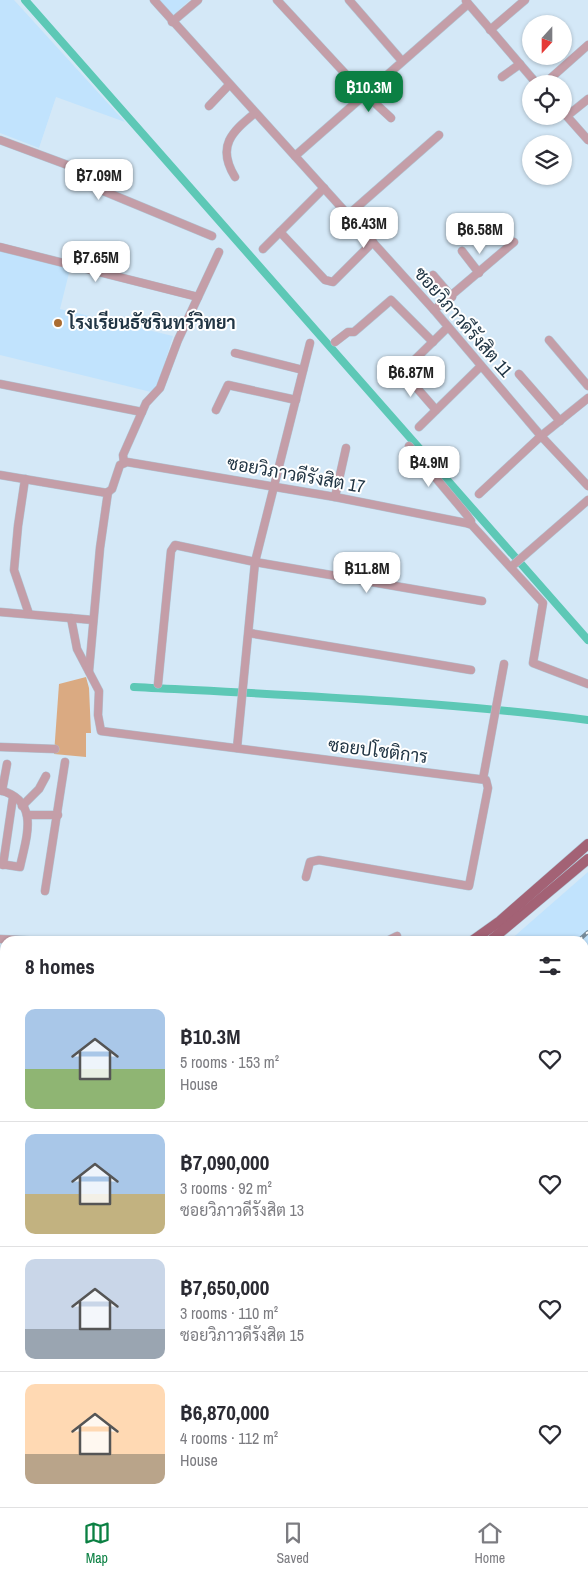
<!DOCTYPE html>
<meta charset="utf-8">
<style>
:root{--surface:#fff;--page:#f2f2f3;--text:#2b2b33;--muted:#7c7c81;--line:#e1e1e2;--accent:#0b8043}
body{margin:0;font-family:"Archivo Narrow",Sarabun,sans-serif;background:var(--page);color:var(--text);height:100vh;display:flex;flex-direction:column;font-size:19px;white-space:nowrap}
*{box-sizing:border-box;margin:0}
p{font-size:16px;color:var(--muted)}
.icon{flex:none;width:28px;height:28px;fill:none;stroke:currentColor;stroke-width:2;stroke-linecap:round;stroke-linejoin:round}
.map{position:relative;flex:1;overflow:hidden}
.side{position:absolute;left:0px;top:936px;width:589px;height:571px;display:flex;flex-direction:column;background:var(--surface);border-radius:15px 15px 0 0;box-shadow:0 1px 4px #0004}
.side>*{flex:none}
.needle{width:32px;rotate:201deg}
.fabs{position:absolute;left:522px;top:15px;display:grid;gap:10px}
.fabs a{display:grid;place-items:center;width:50px;height:50px;border-radius:50%;background:var(--surface);box-shadow:0 1px 4px #0004;font-size:25px}
.price{position:absolute;translate:-50% -42px;padding:0 11px;border-radius:10px;background:#fff;color:#222;font-size:16px;line-height:32px;filter:drop-shadow(0 1px 2px #0008)}
.price::after{content:'';position:absolute;left:50%;top:30px;width:15px;height:11px;margin-left:-8px;background:inherit;clip-path:polygon(0 0,100% 0,50% 100%)}
.price.on{background:var(--accent);color:#fff}
ul{padding:0;list-style:none}
li{display:flex;align-items:center;gap:15px;height:125px;padding:0 25px}
li+li{border-top:1px solid var(--line)}
li span{display:grid;place-items:center;flex:none;width:140px;height:100px;border-radius:10px;color:#555}
li>.icon{margin-inline-start:auto}
span .icon{width:60px;height:60px;fill:#fffc;stroke-width:1}
li b{font-size:21px}
h2{display:flex;justify-content:space-between;align-items:center;height:60px;padding:0 25px;font-size:21px}
.dock{display:flex;justify-content:space-around;align-items:center;height:70px;border-top:1px solid var(--line);background:var(--surface);font-size:14px;color:var(--muted)}
.dock a{display:grid;justify-items:center;gap:2px}
.dock .on{color:var(--accent)}
.map>svg:first-child{display:block}
.built{fill:#c1e3fd}
.green{fill:#daaa82}
.forest{fill:#dc9c66}
.water{fill:#5dc8b6}
.lines{fill:none;stroke-linecap:round;stroke-linejoin:round}
.canal{stroke:#5dc8b6;stroke-width:8}
.minor-casing{stroke:#b0c4d3;stroke-width:9}
.major-casing{stroke:#b0c4d3;stroke-width:11}
.minor{stroke:#c49ea8;stroke-width:8}
.major{stroke:#a36275;stroke-width:10}
.rail-casing{stroke:#768a99;stroke-width:4}
.rail{stroke:#fff;stroke-width:2;stroke-dasharray:5.5;stroke-linecap:butt}
.poi-dot{fill:#aa6c32;stroke:#fff;stroke-width:2}
.labels{text-anchor:middle;stroke-width:4;stroke-linejoin:round;paint-order:stroke}
.street-label{font-size:18px;fill:#213544;stroke:#fff}
.poi-label{font-size:18px;font-weight:bold;fill:#213544;stroke:#fff;text-anchor:start}
</style>
<div class="map">
<svg width="588" height="1507" viewBox="0 0 588 1507">
<rect width="100%" height="100%" fill="#d4e8f7"/>
<g class="built">
<polygon points="0,0 14,0 125,122 56,97 39,148 0,133"/>
<polygon points="157,0 190,0 173,15"/>
<polygon points="0,251 70,269 60,309 173,336 158,385 151,392 0,355"/>
<polygon points="588,872 588,980 584,984 584,941 509,941"/>
<polygon points="5,1410 5,1499 0,1504 0,1414"/>
</g>
<polygon class="green" points="86,677 89,688 91,733 86,733 86,757 54,754 59,684"/>
<polygon class="forest" points="0,1075 5,1075 5,1139 0,1135"/>
<g class="water">
<polygon points="588,1183 588,1228 584,1232 584,1186"/>
<polygon points="226,1502 270,1502 270,1503 265,1507 221,1507"/>
</g>
<g class="lines">
<g class="canal">
<polyline points="25,0 588,640"/>
<path d="M 134,687 C 286,695 437,701 588,720"/>
</g>
<defs>
<g id="minor">
<polyline points="154,0 434,310 541,436 588,486"/>
<polyline points="277,0 365,95"/>
<polyline points="349,0 402,61"/>
<polyline points="466,1 537,84"/>
<polyline points="172,22 198,0"/>
<polyline points="490,30 525,0"/>
<polyline points="502,77 520,64"/>
<polyline points="544,84 588,45"/>
<polyline points="370,90 376,104 391,118"/>
<polyline points="209,106 229,85"/>
<polyline points="564,113 588,140"/>
<polyline points="567,116 588,99"/>
<path d="M 0,140 L 89,173 C 96,177 95,185 101,190 L 212,236"/>
<polyline points="295,156 468,4"/>
<path d="M 235,177 C 216,146 232,132 255,113"/>
<polyline points="348,215 439,135"/>
<polyline points="280,232 325,280 333,282 373,242"/>
<polyline points="0,247 198,297"/>
<polyline points="263,249 324,188"/>
<polyline points="462,251 479,273"/>
<polyline points="433,275 452,297"/>
<polyline points="434,310 514,242"/>
<polyline points="549,340 588,386"/>
<polyline points="335,342 348,332 354,332 391,300 433,342"/>
<polyline points="235,353 303,370"/>
<polyline points="402,371 436,410"/>
<polyline points="519,374 560,421"/>
<polyline points="396,378 448,327"/>
<polyline points="0,384 142,412"/>
<polyline points="216,410 228,385 296,400"/>
<polyline points="419,427 481,366"/>
<polyline points="409,446 466,514 471,521 469,524"/>
<polyline points="124,463 123,455 146,403 160,388 178,340 219,252"/>
<polyline points="0,475 107,493 112,489 120,465 127,462 335,497 471,524 543,603 533,663 588,684"/>
<polyline points="25,479 18,526 14,570 29,614"/>
<polyline points="479,494 541,436 588,398"/>
<polyline points="335,497 346,448"/>
<polyline points="511,567 588,500"/>
<polyline points="0,612 93,620"/>
<polyline points="71,618 77,649 99,691 98,715 101,731 486,780 488,788 469,886 319,860 310,862 306,877"/>
<polyline points="249,633 471,670"/>
<polyline points="89,671 100,548 108,492"/>
<polyline points="158,684 171,551 175,545 255,562 482,601"/>
<polyline points="0,747 55,749"/>
<polyline points="237,748 255,562 310,343"/>
<polyline points="483,779 504,664"/>
<path d="M 0,790 C 41,801 26,838 20,867 L 0,864"/>
<polyline points="2,791 7,764"/>
<polyline points="22,806 39,789 46,776"/>
<polyline points="27,815 58,815"/>
<polyline points="3,865 13,797"/>
<polyline points="45,891 65,762"/>
<polyline points="0,939 40,941"/>
<polyline points="387,941 397,936"/>
<polyline points="584,966 588,963"/>
<polyline points="0,993 5,993"/>
<polyline points="584,1101 588,1102"/>
<polyline points="584,1117 588,1122"/>
<polyline points="584,1165 588,1161"/>
<polyline points="584,1238 588,1234"/>
<polyline points="0,1407 5,1403"/>
<polyline points="0,1490 5,1486"/>
<polyline points="208,1507 213,1502"/>
</g>
<g id="major">
<polyline points="472,941 500,921 588,844"/>
<polyline points="490,941 588,859"/>
<polyline points="0,1060 5,1061"/>
<polyline points="0,1069 5,1069"/>
<polyline points="0,1124 5,1127"/>
<polyline points="0,1149 5,1151"/>
<polyline points="0,1162 5,1164"/>
<polyline points="0,1178 5,1180"/>
<polyline points="584,1357 588,1359"/>
<polyline points="584,1371 588,1373"/>
<polyline points="584,1384 588,1386"/>
<polyline points="584,1398 588,1399"/>
</g>
</defs>
<use href="#minor" class="minor-casing"/>
<use href="#major" class="major-casing"/>
<use href="#minor" class="minor"/>
<use href="#major" class="major"/>
<defs>
<g id="rail">
<polyline points="578,941 588,932"/>
<polyline points="584,966 588,963"/>
<polyline points="584,978 588,974"/>
<polyline points="0,1448 5,1444"/>
<polyline points="0,1474 5,1470"/>
<polyline points="0,1496 5,1492"/>
</g>
</defs>
<use href="#rail" class="rail-casing"/>
<use href="#rail" class="rail"/>
</g>
<circle class="poi-dot" cx="58" cy="323" r="5"/>
<g class="labels">
<g class="street-label">
<text transform="translate(463 322) rotate(49)" y="6">ซอยวิภาวดีรังสิต 11</text>
<text transform="translate(296 475) rotate(10)" y="6">ซอยวิภาวดีรังสิต 17</text>
<text transform="translate(378 751) rotate(7)" y="6">ซอยปโชติการ</text>
</g>
<g class="poi-label">
<text x="68" y="329">โรงเรียนธัชรินทร์วิทยา</text>
</g>
</g>
</svg>
<div class="fabs">
<a><svg class="needle" viewBox="-14 -14 28 28"><path d="M0-13l5 13h-10z" fill="#e53935"/><path d="M0 13l5-13h-10z" fill="#7c7c81"/></svg></a>
<a><svg class="icon" aria-label="locate" viewBox="0 0 24 24"><circle cx="12" cy="12" r="6"/><path d="M12 2v4M12 18v4M2 12h4M18 12h4"/></svg></a>
<a><svg class="icon" aria-label="layers" viewBox="0 0 24 24"><path d="M12 4l9 5-9 5-9-5zM3 14l9 5 9-5"/></svg></a>
</div>
<b class="price on" style="left:369px;top:113px">฿10.3M</b>
<b class="price" style="left:99px;top:201px">฿7.09M</b>
<b class="price" style="left:364px;top:249px">฿6.43M</b>
<b class="price" style="left:480px;top:255px">฿6.58M</b>
<b class="price" style="left:96px;top:283px">฿7.65M</b>
<b class="price" style="left:411px;top:398px">฿6.87M</b>
<b class="price" style="left:429px;top:488px">฿4.9M</b>
<b class="price" style="left:367px;top:594px">฿11.8M</b>
<section class="side">
<h2>8 homes<svg class="icon" aria-label="filters" viewBox="0 0 24 24"><path d="M4 7h16M4 17h16"/><circle cx="9" cy="7" r="2"/><circle cx="15" cy="17" r="2"/></svg></h2>
<ul>
<li><span style="background:linear-gradient(#a9c7e8 60%,#8fb573 0)"><svg class="icon" aria-label="home" viewBox="0 0 24 24"><path d="M3 11l9-7 9 7M6 9v11h12V9"/></svg></span><div><b>฿10.3M</b><p>5 rooms · 153 m²</p><p>House</p></div><svg class="icon" aria-label="heart" viewBox="0 0 24 24"><path d="M12 20l-8-8c-3-5 5-10 8-4 3-6 11-1 8 4z"/></svg></li>
<li><span style="background:linear-gradient(#a9c7e8 60%,#c2b280 0)"><svg class="icon" aria-label="home" viewBox="0 0 24 24"><path d="M3 11l9-7 9 7M6 9v11h12V9"/></svg></span><div><b>฿7,090,000</b><p>3 rooms · 92 m²</p><p>ซอยวิภาวดีรังสิต 13</p></div><svg class="icon" aria-label="heart" viewBox="0 0 24 24"><path d="M12 20l-8-8c-3-5 5-10 8-4 3-6 11-1 8 4z"/></svg></li>
<li><span style="background:linear-gradient(#c9d6e8 70%,#9aa5b1 0)"><svg class="icon" aria-label="home" viewBox="0 0 24 24"><path d="M3 11l9-7 9 7M6 9v11h12V9"/></svg></span><div><b>฿7,650,000</b><p>3 rooms · 110 m²</p><p>ซอยวิภาวดีรังสิต 15</p></div><svg class="icon" aria-label="heart" viewBox="0 0 24 24"><path d="M12 20l-8-8c-3-5 5-10 8-4 3-6 11-1 8 4z"/></svg></li>
<li><span style="background:linear-gradient(#ffd9b3 70%,#b9a48a 0)"><svg class="icon" aria-label="home" viewBox="0 0 24 24"><path d="M3 11l9-7 9 7M6 9v11h12V9"/></svg></span><div><b>฿6,870,000</b><p>4 rooms · 112 m²</p><p>House</p></div><svg class="icon" aria-label="heart" viewBox="0 0 24 24"><path d="M12 20l-8-8c-3-5 5-10 8-4 3-6 11-1 8 4z"/></svg></li>
</ul>
</section>
</div>
<nav class="dock">
<a class="on"><svg class="icon" aria-label="map" viewBox="0 0 24 24"><path d="M3 6l6-2 6 2 6-2v14l-6 2-6-2-6 2zM9 4v14M15 6v14"/></svg>Map</a>
<a><svg class="icon" aria-label="saved" viewBox="0 0 24 24"><path d="M7 4h10v16l-5-4-5 4z"/></svg>Saved</a>
<a><svg class="icon" aria-label="home" viewBox="0 0 24 24"><path d="M3 11l9-7 9 7M6 9v11h12V9"/></svg>Home</a>
</nav>
